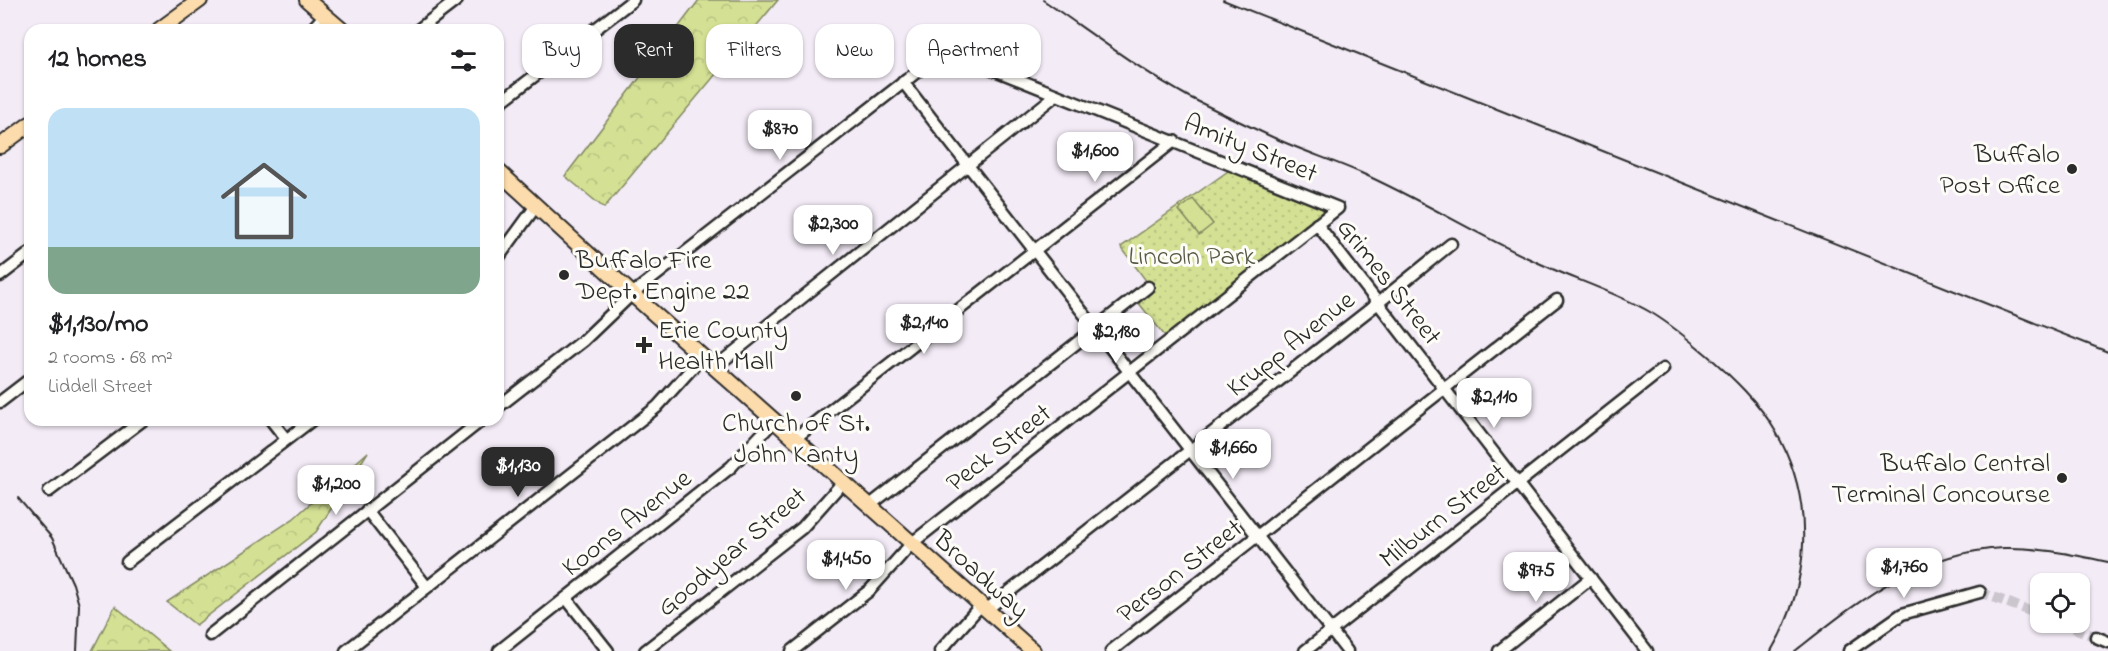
<!DOCTYPE html>
<meta charset="utf-8">
<style>
:root{--surface:#fff;--page:#f6f6f6;--text:#202124;--muted:#757577;--line:#e0e0e0;--accent:#2b2b2b}
body{margin:0;font-family:"Indie Flower",sans-serif;background:var(--page);color:var(--text);height:100vh;display:flex;flex-direction:column;font-size:22px;white-space:nowrap}
*{box-sizing:border-box;margin:0}
p{font-size:20px;color:var(--muted)}
.icon{flex:none;width:33px;height:33px;fill:none;stroke:currentColor;stroke-width:2;stroke-linecap:round;stroke-linejoin:round}
.map{position:relative;flex:1;overflow:hidden}
.details{position:absolute;left:24px;top:24px;width:480px;height:402px;display:flex;flex-direction:column;background:var(--surface);border-radius:18px;box-shadow:0 2px 4px #0004}
.details>*{flex:none}
.guide{position:absolute;left:522px;top:24px;width:570px;height:54px;display:flex;gap:12px}
.controls{position:absolute;left:2030px;top:573px;display:grid;gap:12px}
.controls a{display:grid;place-items:center;width:60px;height:60px;border-radius:12px;background:var(--surface);box-shadow:0 2px 4px #0004;font-size:30px}
.price{position:absolute;translate:-50% -51px;padding:0 14px;border-radius:12px;background:#fff;color:#222;font-size:20px;line-height:39px;filter:drop-shadow(0 2px 3px #0008)}
.price::after{content:'';position:absolute;left:50%;top:36px;width:18px;height:14px;margin-left:-9px;background:inherit;clip-path:polygon(0 0,100% 0,50% 100%)}
.price.current{background:var(--accent);color:#fff}
ul{padding:0;list-style:none}
li{display:grid;align-content:center;gap:12px;height:318px;padding:0 24px}
li+li{border-top:2px solid var(--line)}
li span{display:grid;place-items:center;height:186px;border-radius:18px;color:#555}
li>.icon{margin-inline-start:auto}
span .icon{width:108px;height:108px;fill:#fffc;stroke-width:1}
li b{font-size:26px}
h2{display:flex;justify-content:space-between;align-items:center;height:72px;padding:0 24px;font-size:26px}
.tag{padding:0 21px;border-radius:18px;background:var(--surface);box-shadow:0 2px 4px #0004;font-size:21px;line-height:54px}
.tag.current{background:var(--accent);color:#fff}
.map>svg:first-child{display:block}
.grass{fill:url(#grass-dots);stroke:#808660;stroke-width:1.5}
.forest{fill:url(#forest-crowns);stroke:#808660;stroke-width:1.5}
.pitch{fill:#d4e194;stroke:#808660;stroke-width:1.5}
.lines{fill:none;stroke-linecap:round;stroke-linejoin:round}
.minor-tunnel{stroke:#cbc5cd;stroke-width:10;stroke-dasharray:10 5;stroke-linecap:butt}
.minor-casing{stroke:#2b2b2b;stroke-width:15}
.major-casing{stroke:#2b2b2b;stroke-width:18}
.minor{stroke:#fdfcf7;stroke-width:10}
.major{stroke:#fcdcac;stroke-width:14}
.rail{stroke:#2b2b2b;stroke-width:2}
.poi-dot{fill:#2b2b2b;stroke:#fdfcf7;stroke-width:2}
.labels{text-anchor:middle;stroke-width:6;stroke-linejoin:round;paint-order:stroke}
.street-label{font-size:27px;fill:#2b2b2b;stroke:#fdfcf7}
.poi-label{font-size:27px;fill:#2b2b2b;stroke:#fdfcf7;text-anchor:end}
.park-label{font-size:27px;fill:#555845;stroke:#fdfcf7}
</style>
<div class="map">
<svg width="2108" height="651" viewBox="0 0 2108 651">
<defs>
<pattern id="grass-dots" width="8" height="8" patternUnits="userSpaceOnUse" patternTransform="scale(1.5)"><rect width="8" height="8" fill="#d4e194"/><path d="M2 2h.1M6 6h.1" fill="none" stroke="#b6c180" stroke-width="1.8" stroke-linecap="round"/></pattern>
<pattern id="forest-crowns" width="20" height="18" patternUnits="userSpaceOnUse" patternTransform="scale(1.5)"><rect width="20" height="18" fill="#d4e194"/><path d="M2 6a3 3 0 1 1 6 0M12 15a3 3 0 1 1 6 0" fill="none" stroke="#b6c180"/></pattern>
</defs>
<rect width="100%" height="100%" fill="#f3ebf6"/>
<filter id="ink" filterUnits="userSpaceOnUse"><feTurbulence type="fractalNoise" baseFrequency=".0167" numOctaves="2"/><feDisplacementMap in="SourceGraphic" scale="12" xChannelSelector="R" yChannelSelector="G"/><feConvolveMatrix kernelMatrix="1 2 1 2 8 2 1 2 1" color-interpolation-filters="sRGB"/></filter>
<g filter="url(#ink)">
<polygon class="grass" points="1231,169 1330,208 1165,336 1138,302 1153,290 1121,247"/>
<g class="forest">
<polygon points="699,0 778,0 604,208 565,176"/>
<polygon points="368,452 316,532 196,625 167,602 293,519"/>
<polygon points="115,606 169,651 92,651"/>
</g>
<polygon class="pitch" points="1193,199 1213,224 1199,235 1179,210"/>
<g class="lines">
<g class="minor-tunnel">
<polyline points="1980,592 2040,615"/>
<polyline points="2060,622 2096,637"/>
</g>
<defs>
<g id="minor">
<polyline points="311,30 325,15"/>
<polyline points="418,30 457,0"/>
<polyline points="903,82 1347,651"/>
<polyline points="498,104 633,0"/>
<polyline points="1317,224 1647,651"/>
<polyline points="498,258 536,206"/>
<polyline points="0,276 30,253"/>
<polyline points="714,368 1056,95"/>
<polyline points="0,402 30,379"/>
<polyline points="498,407 584,340 632,294 945,50 1338,208 912,543 870,590 792,651"/>
<polyline points="271,420 286,439"/>
<polyline points="794,439 1174,141"/>
<polyline points="49,491 143,420"/>
<polyline points="869,506 1148,287"/>
<polyline points="367,510 427,587"/>
<polyline points="127,562 312,420"/>
<polyline points="566,598 608,651"/>
<polyline points="986,610 1373,307 1451,244"/>
<polyline points="210,635 482,420"/>
<polyline points="2096,637 2108,642"/>
<polyline points="346,651 657,407 702,357"/>
<polyline points="499,651 731,467 774,421"/>
<polyline points="645,651 802,528 843,482"/>
<polyline points="940,651 981,605"/>
<polyline points="1111,651 1557,300"/>
<polyline points="1305,651 1663,369"/>
<polyline points="1499,651 1591,578"/>
<polyline points="1849,651 1902,614 1980,592"/>
</g>
<g id="major">
<polyline points="307,0 342,30"/>
<polyline points="159,30 200,0"/>
<polyline points="0,146 30,124"/>
<polyline points="498,171 632,294 1033,651"/>
</g>
</defs>
<use href="#minor" class="minor-casing"/>
<use href="#major" class="major-casing"/>
<use href="#minor" class="minor"/>
<use href="#major" class="major"/>
<g class="rail">
<path d="M 1043,0 C 1091,33 1138,69 1189,97 C 1215,110 1242,123 1268,135 C 1297,149 1329,159 1359,172 C 1418,198 1472,232 1530,259 C 1569,278 1612,290 1650,312 C 1671,324 1689,340 1707,355 C 1732,377 1759,402 1776,432 C 1815,500 1811,584 1771,651"/>
<polyline points="1223,0 2108,352"/>
<polyline points="18,498 52,538 73,584 79,605 77,651"/>
<path d="M 1795,651 C 1860,600 1917,552 2004,548 C 2039,547 2074,555 2108,562"/>
</g>
</g>
</g>
<g class="poi-dot">
<circle cx="2072" cy="169" r="6"/>
<circle cx="564" cy="275" r="6"/>
<path d="M641 336h6v6h6v6h-6v6h-6v-6h-6v-6h6z"/>
<circle cx="796" cy="396" r="6"/>
<circle cx="2062" cy="478" r="6"/>
</g>
<g class="labels">
<g class="street-label">
<text transform="translate(1251 147) rotate(22)" y="9">Amity Street</text>
<text transform="translate(1390 281) rotate(52)" y="9">Grimes Street</text>
<text transform="translate(1290 343) rotate(-38)" y="9">Krupp Avenue</text>
<text transform="translate(998 447) rotate(-38)" y="9">Peck Street</text>
<text transform="translate(1442 515) rotate(-38)" y="9">Milburn Street</text>
<text transform="translate(626 522) rotate(-38)" y="9">Koons Avenue</text>
<text transform="translate(731 551) rotate(-40)" y="9">Goodyear Street</text>
<text transform="translate(1179 570) rotate(-38)" y="9">Person Street</text>
<text transform="translate(982 574) rotate(42)" y="9">Broadway</text>
</g>
<g class="poi-label">
<text x="2060" y="162">Buffalo<tspan x="2060" dy="31">Post Office</tspan></text>
<text x="576" y="268" text-anchor="start">Buffalo Fire<tspan x="576" dy="31">Dept. Engine 22</tspan></text>
<text x="658" y="338" text-anchor="start">Erie County<tspan x="658" dy="31">Health Mall</tspan></text>
<text x="796" y="431" text-anchor="middle">Church of St.<tspan x="796" dy="31">John Kanty</tspan></text>
<text x="2050" y="471">Buffalo Central<tspan x="2050" dy="31">Terminal Concourse</tspan></text>
</g>
<g class="park-label">
<text x="1192" y="264">Lincoln Park</text>
</g>
</g>
</svg>
<div class="controls">
<a><svg class="icon" aria-label="locate" viewBox="0 0 24 24"><circle cx="12" cy="12" r="6"/><path d="M12 2v4M12 18v4M2 12h4M18 12h4"/></svg></a>
</div>
<b class="price" style="left:780px;top:161px">$870</b>
<b class="price" style="left:1095px;top:183px">$1,600</b>
<b class="price" style="left:833px;top:256px">$2,300</b>
<b class="price" style="left:924px;top:355px">$2,140</b>
<b class="price" style="left:1116px;top:364px">$2,180</b>
<b class="price" style="left:1494px;top:429px">$2,110</b>
<b class="price" style="left:1233px;top:480px">$1,660</b>
<b class="price current" style="left:518px;top:498px">$1,130</b>
<b class="price" style="left:336px;top:516px">$1,200</b>
<b class="price" style="left:846px;top:591px">$1,450</b>
<b class="price" style="left:1904px;top:599px">$1,760</b>
<b class="price" style="left:1536px;top:603px">$975</b>
<div class="guide">
<a class="tag">Buy</a>
<a class="tag current">Rent</a>
<a class="tag">Filters</a>
<a class="tag">New</a>
<a class="tag">Apartment</a>
</div>
<section class="details">
<h2>12 homes<svg class="icon" aria-label="filters" viewBox="0 0 24 24"><path d="M4 7h16M4 17h16"/><circle cx="9" cy="7" r="2"/><circle cx="15" cy="17" r="2"/></svg></h2>
<ul>
<li><span style="background:linear-gradient(#bfe0f5 75%,#7fa58c 0)"><svg class="icon" aria-label="home" viewBox="0 0 24 24"><path d="M3 11l9-7 9 7M6 9v11h12V9"/></svg></span><div><b>$1,130/mo</b><p>2 rooms · 68 m²</p><p>Liddell Street</p></div></li>
</ul>
</section>
</div>
